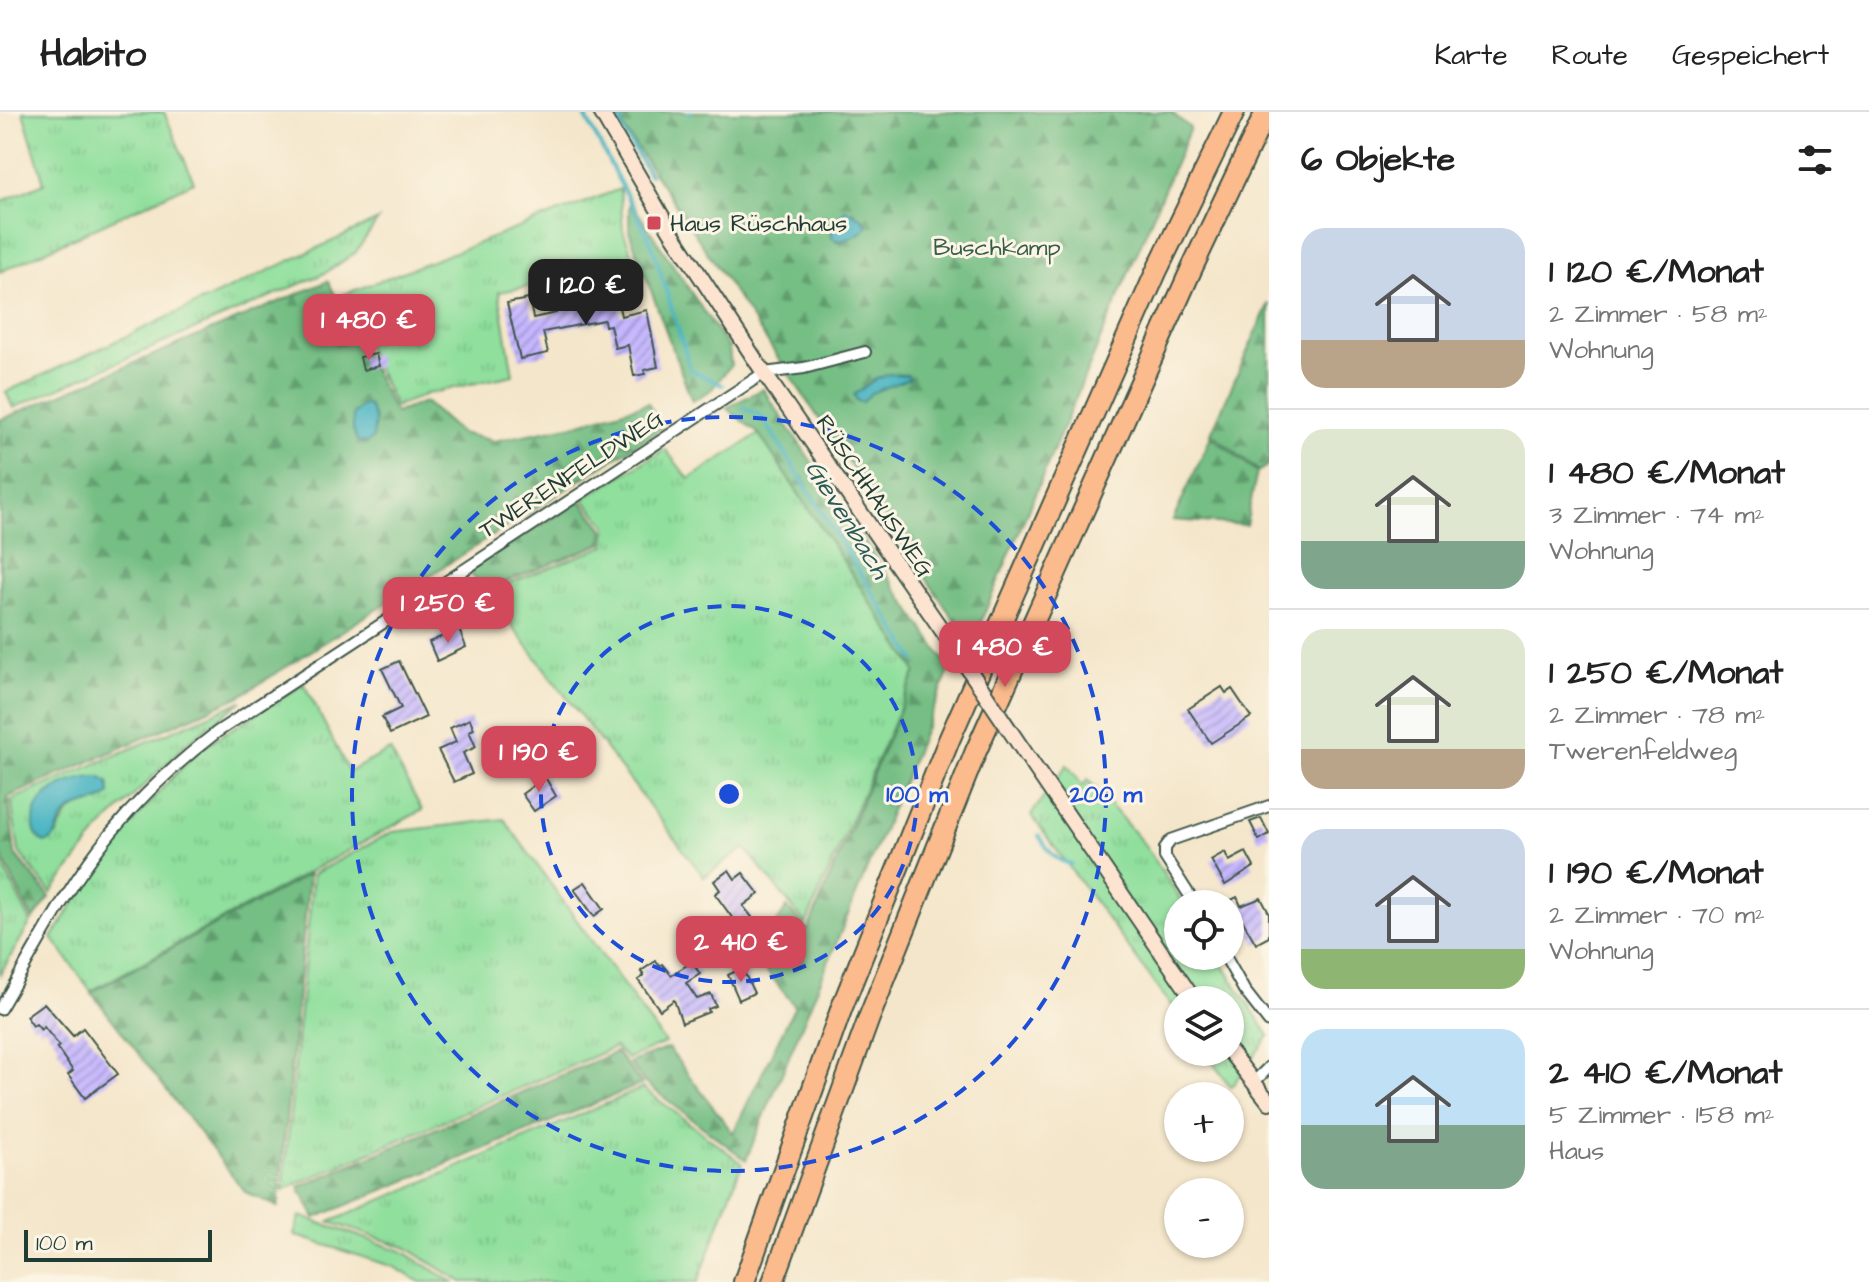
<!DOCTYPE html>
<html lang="de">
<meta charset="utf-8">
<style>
:root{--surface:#fff;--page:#f6f6f6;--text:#222;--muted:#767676;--line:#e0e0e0;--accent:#d1495b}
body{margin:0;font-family:"Architects Daughter",sans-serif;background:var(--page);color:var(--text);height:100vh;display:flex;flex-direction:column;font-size:30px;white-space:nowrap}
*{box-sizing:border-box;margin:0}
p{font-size:26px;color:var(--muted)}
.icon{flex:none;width:44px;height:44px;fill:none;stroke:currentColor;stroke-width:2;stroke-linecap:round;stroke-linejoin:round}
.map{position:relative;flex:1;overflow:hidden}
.drawer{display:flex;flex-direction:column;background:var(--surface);width:600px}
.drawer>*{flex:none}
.controls{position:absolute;left:1164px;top:778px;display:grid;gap:16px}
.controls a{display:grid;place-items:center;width:80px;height:80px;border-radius:50%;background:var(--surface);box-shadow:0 2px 6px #0004;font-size:40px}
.scale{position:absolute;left:24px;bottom:20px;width:188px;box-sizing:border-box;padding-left:8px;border:4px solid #1f3d34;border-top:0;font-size:22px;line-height:28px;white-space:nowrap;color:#1f3d34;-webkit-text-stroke:6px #fcf5e5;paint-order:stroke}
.price{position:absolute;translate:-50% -68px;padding:0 18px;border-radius:16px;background:var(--accent);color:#fff;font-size:26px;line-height:52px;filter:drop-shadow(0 2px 4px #0008)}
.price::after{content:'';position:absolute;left:50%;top:48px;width:24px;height:18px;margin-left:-12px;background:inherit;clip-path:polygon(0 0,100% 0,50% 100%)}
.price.current{background:#222;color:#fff}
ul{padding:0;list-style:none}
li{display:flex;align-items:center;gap:24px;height:200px;padding:0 32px}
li+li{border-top:2px solid var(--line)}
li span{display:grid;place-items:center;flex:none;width:224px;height:160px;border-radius:24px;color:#555}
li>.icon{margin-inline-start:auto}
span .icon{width:96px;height:96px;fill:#fffc;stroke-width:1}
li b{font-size:34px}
h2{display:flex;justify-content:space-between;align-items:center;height:96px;padding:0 32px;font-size:34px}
header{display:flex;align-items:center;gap:48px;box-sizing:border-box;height:112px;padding:0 40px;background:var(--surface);border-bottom:2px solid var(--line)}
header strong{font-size:38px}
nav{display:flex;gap:44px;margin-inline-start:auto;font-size:28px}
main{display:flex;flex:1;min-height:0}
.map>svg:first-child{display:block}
.grass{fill:url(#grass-tufts);stroke:#588e68;stroke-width:2;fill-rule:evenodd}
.forest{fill:url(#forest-firs);stroke:#4a7e5c;stroke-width:2;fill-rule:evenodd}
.water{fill:#46b4c2;stroke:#32787b;stroke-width:2}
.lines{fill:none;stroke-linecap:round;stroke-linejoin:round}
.stream{stroke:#46b4c2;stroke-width:4}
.building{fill:url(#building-hatch)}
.minor-casing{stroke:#3f564a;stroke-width:14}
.secondary-casing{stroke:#3f564a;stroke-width:18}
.motorway-casing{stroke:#3f564a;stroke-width:24}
.minor{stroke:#fff;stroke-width:10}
.secondary{stroke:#fde4d1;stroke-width:14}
.motorway{stroke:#fbbb8d;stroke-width:20}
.secondary-bridge-casing{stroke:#3f564a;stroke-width:18;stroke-linecap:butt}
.secondary-bridge{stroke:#fde4d1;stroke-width:14}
.ring{fill:none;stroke:#1d4ed8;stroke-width:4;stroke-dasharray:14 10}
.poi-dot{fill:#d1495b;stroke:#fcf5e5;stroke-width:3}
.labels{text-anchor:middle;stroke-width:6;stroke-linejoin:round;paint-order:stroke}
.poi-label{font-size:24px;fill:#1f3d34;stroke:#fcf5e5;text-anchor:start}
.park-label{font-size:24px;fill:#365d49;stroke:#fcf5e5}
.street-label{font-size:24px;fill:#1f3d34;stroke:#fcf5e5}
.water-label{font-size:26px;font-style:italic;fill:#295b58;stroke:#fcf5e5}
.centre{fill:#1d4ed8;stroke:#fcf5e5;stroke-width:4}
.ring-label{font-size:24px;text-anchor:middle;font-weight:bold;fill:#1d4ed8;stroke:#fcf5e5;stroke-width:6;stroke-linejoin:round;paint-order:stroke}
</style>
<header>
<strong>Habito</strong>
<nav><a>Karte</a><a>Route</a><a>Gespeichert</a></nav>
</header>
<main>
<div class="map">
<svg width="1269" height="1170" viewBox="0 0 1269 1170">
<defs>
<pattern id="grass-tufts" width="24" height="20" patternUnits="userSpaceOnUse" patternTransform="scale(2)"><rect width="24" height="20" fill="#90df9d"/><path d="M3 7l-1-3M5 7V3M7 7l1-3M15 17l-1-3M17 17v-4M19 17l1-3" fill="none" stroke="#7cc088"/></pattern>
<pattern id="forest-firs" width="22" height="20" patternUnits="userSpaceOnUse" patternTransform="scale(2)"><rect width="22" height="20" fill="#74be84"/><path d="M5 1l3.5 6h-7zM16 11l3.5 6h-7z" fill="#5f9c6d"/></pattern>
<pattern id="building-hatch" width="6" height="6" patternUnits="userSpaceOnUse" patternTransform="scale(2)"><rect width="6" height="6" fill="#c5b6fe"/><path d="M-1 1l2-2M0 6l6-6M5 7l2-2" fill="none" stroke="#9f95ce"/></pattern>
</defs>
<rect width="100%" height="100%" fill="#fcf5e5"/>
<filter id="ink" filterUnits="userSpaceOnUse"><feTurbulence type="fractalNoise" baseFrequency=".0125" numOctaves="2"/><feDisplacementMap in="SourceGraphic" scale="16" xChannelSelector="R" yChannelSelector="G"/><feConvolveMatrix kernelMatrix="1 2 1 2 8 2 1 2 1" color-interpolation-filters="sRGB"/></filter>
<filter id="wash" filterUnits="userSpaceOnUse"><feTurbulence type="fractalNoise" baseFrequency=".006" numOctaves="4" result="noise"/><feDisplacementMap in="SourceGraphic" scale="32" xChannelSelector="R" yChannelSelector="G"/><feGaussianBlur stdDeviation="1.8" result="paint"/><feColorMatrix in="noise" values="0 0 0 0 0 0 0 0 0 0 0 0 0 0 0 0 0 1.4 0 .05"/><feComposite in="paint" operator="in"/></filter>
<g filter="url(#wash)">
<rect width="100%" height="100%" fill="#f4e6ca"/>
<g class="grass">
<polygon points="23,0 164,0 194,70 0,160 0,90 44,71"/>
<polygon points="620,77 623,118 637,155 499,180 513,263 426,282 395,295 342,183"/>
<polygon points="378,108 355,141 325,161 13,296 6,280"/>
<polygon points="759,322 916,559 806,812 745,736 704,765 486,480 605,434 607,414 583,387 665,337 689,367"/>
<polygon points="304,572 349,660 390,638 422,698 91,879 52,826 107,739 167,671 201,636"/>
<path d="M 242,589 L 188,630 L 101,716 L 51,781 L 19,740 L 11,688 ZM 61,674 L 104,687 C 77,693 66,696 57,724 Z"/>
<polygon points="1067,653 1083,674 1088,667 1144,732 1184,792 1178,792 1178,844 1217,844 1269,924 1231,975 1205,940 1230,940 1230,888 1178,888 1178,903 1031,703"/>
<polygon points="504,707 665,931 627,947 615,935 283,1078 313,762 392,720"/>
<polygon points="0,748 31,810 0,862"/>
<polygon points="643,976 742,1051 698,1170 462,1170 405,1135 330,1110"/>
<polygon points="300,1104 402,1139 453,1170 420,1170 394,1155 294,1123"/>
</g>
<g class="forest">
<path d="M 613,0 L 1171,0 L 1190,16 L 971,533 ZM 853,99 L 864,118 L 841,130 L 836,129 L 831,121 Z"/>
<polygon points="629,87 729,237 731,253 711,278 692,289 629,119"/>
<polygon points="328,169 395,301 425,290 460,321 494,329 574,313 648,291 662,316 240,584 8,685 15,742 50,785 33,808 0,741 0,308"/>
<polygon points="1269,191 1269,353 1259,359 1211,321"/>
<polygon points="763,277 950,557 746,1048 645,971 629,951 668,936 733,1021 795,894 754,844 787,795 808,818 916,559 759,322 726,296"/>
<polygon points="1211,324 1257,360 1246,413 1173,408"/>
<polygon points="581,389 604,417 603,431 484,478 467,457"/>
<polygon points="309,762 278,1095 245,1080 91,880"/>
<polygon points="616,940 642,972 315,1106 299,1075"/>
</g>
<g class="water">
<path d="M 846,97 L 862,106 L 867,114 C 860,123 842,133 832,126 L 832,113 Z"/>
<polygon points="889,262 908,263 910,266 871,281 863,290 857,289 854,283 874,268"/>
<polygon points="363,293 369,294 375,308 373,326 367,331 357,329 353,317 353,301"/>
<path d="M 93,665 L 99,665 L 108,670 L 110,682 C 97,694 75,690 63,706 C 56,716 59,728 44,731 C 36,725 33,719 34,708 C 36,681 68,667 93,665 Z"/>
</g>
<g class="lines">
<g class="stream">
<polyline points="583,0 651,130 691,258 722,273"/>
<polyline points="634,0 623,5 620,14 650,63"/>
<polyline points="690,0 690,1"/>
<polyline points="743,296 761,303 915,548"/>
<path d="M 1039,724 C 1048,737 1054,749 1071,752"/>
</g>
</g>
<g id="blocks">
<g class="building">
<polygon points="615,177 621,204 647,198 658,255 644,258 645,262 634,264 628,233 615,236 610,213 605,214 604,208 543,220 548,241 520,247 507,191 529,187 533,206 556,201 554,192"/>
<polygon points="376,242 379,254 363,258 360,245"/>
<polygon points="459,517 466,535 437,549 429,530"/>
<polygon points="399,549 426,605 390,622 382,605 401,596 382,557"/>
<polygon points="1222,575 1226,581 1232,577 1251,605 1211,631 1188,597"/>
<polygon points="470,607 474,617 469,619 476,635 463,641 472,662 454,670 438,638 456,630 450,616"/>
<polygon points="547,642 554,652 540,662 534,651"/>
<polygon points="545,665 556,684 534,699 522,682"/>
<polygon points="1261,706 1269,722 1259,728 1250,710"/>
<polygon points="1225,740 1229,749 1246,740 1254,755 1225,773 1211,748"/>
<polygon points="729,758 735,767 743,761 759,782 743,794 752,805 739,815 715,782 720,778 714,769"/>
<polygon points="585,770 604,797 594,804 574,777"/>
<polygon points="1237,785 1241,794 1261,786 1269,801 1269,825 1256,832 1236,797 1230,798 1230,792 1227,790"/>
<polygon points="656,849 659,854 662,852 671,863 692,850 700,862 686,871 697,887 711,882 716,894 708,897 709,900 682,911 674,888 660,898 638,868 644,864 641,859"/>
<polygon points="742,856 754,881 739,888 728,863"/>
<polygon points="44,891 73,924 83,916 118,962 85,986 68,963 73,959 57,936 59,934 44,915 41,918 36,912 33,914 26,904"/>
</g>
</g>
</g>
<g filter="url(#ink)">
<use href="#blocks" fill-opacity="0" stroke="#3f564a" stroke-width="2"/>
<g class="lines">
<defs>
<g id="minor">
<polyline points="1195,792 1165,745 1165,736 1171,728 1269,694"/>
<polyline points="1225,844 1244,878 1269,910"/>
<path d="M 0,897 C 35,838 67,774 111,721 C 142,683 178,650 217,620 L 764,261 L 804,256 L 865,240"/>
<polyline points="1253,971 1269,955"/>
</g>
<g id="secondary">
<polyline points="601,0 670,118 764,261 955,537"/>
<polyline points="1023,638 1194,888"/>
<polyline points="1230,940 1269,990"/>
</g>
<g id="motorway">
<polyline points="744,1170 842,895 949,628 1157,158 1234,0"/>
<polyline points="773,1170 869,906 976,639 1191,158 1266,0"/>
</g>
</defs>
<use href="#minor" class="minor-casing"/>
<use href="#secondary" class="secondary-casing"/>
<use href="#motorway" class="motorway-casing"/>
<use href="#minor" class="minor"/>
<use href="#secondary" class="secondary"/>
<use href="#motorway" class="motorway"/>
<defs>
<polyline id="secondary-bridge" points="955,537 1023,638"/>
</defs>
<use href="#secondary-bridge" class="secondary-bridge-casing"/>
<use href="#secondary-bridge" class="secondary-bridge"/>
</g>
</g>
<g class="ring">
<circle cx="729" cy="682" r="188"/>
<circle cx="729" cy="682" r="377"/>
</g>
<rect class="poi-dot" x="646" y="103" width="16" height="16" rx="4"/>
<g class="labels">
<g class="poi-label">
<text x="670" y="119">Haus Rüschhaus</text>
</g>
<g class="park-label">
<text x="997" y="143">Buschkamp</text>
</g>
<g class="street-label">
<text transform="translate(571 362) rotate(-33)" y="8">TWERENFELDWEG</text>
<text transform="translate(875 384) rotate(56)" y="8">RÜSCHHAUSWEG</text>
</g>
<g class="water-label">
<text transform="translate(848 407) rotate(58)" y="9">Gievenbach</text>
</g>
</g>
<circle cx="729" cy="682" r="12" class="centre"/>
<g class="ring-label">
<text x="917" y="690">100 m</text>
<text x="1106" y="690">200 m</text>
</g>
</svg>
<div class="controls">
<a><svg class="icon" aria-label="locate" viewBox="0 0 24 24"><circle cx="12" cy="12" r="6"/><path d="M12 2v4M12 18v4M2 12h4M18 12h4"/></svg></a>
<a><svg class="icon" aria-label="layers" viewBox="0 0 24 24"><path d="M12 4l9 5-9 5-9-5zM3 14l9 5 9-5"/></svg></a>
<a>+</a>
<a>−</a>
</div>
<div class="scale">100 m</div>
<b class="price current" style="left:586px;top:215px">1 120 €</b>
<b class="price" style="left:369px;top:250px">1 480 €</b>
<b class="price" style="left:448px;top:533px">1 250 €</b>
<b class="price" style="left:1005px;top:577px">1 480 €</b>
<b class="price" style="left:539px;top:682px">1 190 €</b>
<b class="price" style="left:741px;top:872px">2 410 €</b>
</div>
<section class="drawer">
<h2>6 Objekte<svg class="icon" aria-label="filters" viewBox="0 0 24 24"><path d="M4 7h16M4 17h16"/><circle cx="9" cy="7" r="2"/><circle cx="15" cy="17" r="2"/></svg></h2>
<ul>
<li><span style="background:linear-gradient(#c9d6e8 70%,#b9a48a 0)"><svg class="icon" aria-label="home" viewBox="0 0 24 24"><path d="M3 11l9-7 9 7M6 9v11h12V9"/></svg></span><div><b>1 120 €/Monat</b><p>2 Zimmer · 58 m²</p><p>Wohnung</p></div></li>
<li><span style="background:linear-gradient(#dfe7d0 70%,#7fa58c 0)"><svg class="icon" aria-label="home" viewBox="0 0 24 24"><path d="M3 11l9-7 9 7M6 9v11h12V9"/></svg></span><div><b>1 480 €/Monat</b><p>3 Zimmer · 74 m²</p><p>Wohnung</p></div></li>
<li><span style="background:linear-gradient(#dfe7d0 75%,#b9a48a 0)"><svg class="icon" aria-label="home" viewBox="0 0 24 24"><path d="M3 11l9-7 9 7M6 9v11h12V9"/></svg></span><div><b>1 250 €/Monat</b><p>2 Zimmer · 78 m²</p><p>Twerenfeldweg</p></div></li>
<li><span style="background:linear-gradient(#c9d6e8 75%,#8fb573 0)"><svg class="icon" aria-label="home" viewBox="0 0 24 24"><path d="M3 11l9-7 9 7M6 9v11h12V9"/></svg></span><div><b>1 190 €/Monat</b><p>2 Zimmer · 70 m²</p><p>Wohnung</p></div></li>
<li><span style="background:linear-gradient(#bfe0f5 60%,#7fa58c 0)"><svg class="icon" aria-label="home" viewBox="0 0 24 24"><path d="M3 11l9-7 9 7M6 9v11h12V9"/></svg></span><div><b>2 410 €/Monat</b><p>5 Zimmer · 158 m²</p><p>Haus</p></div></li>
</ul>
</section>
</main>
